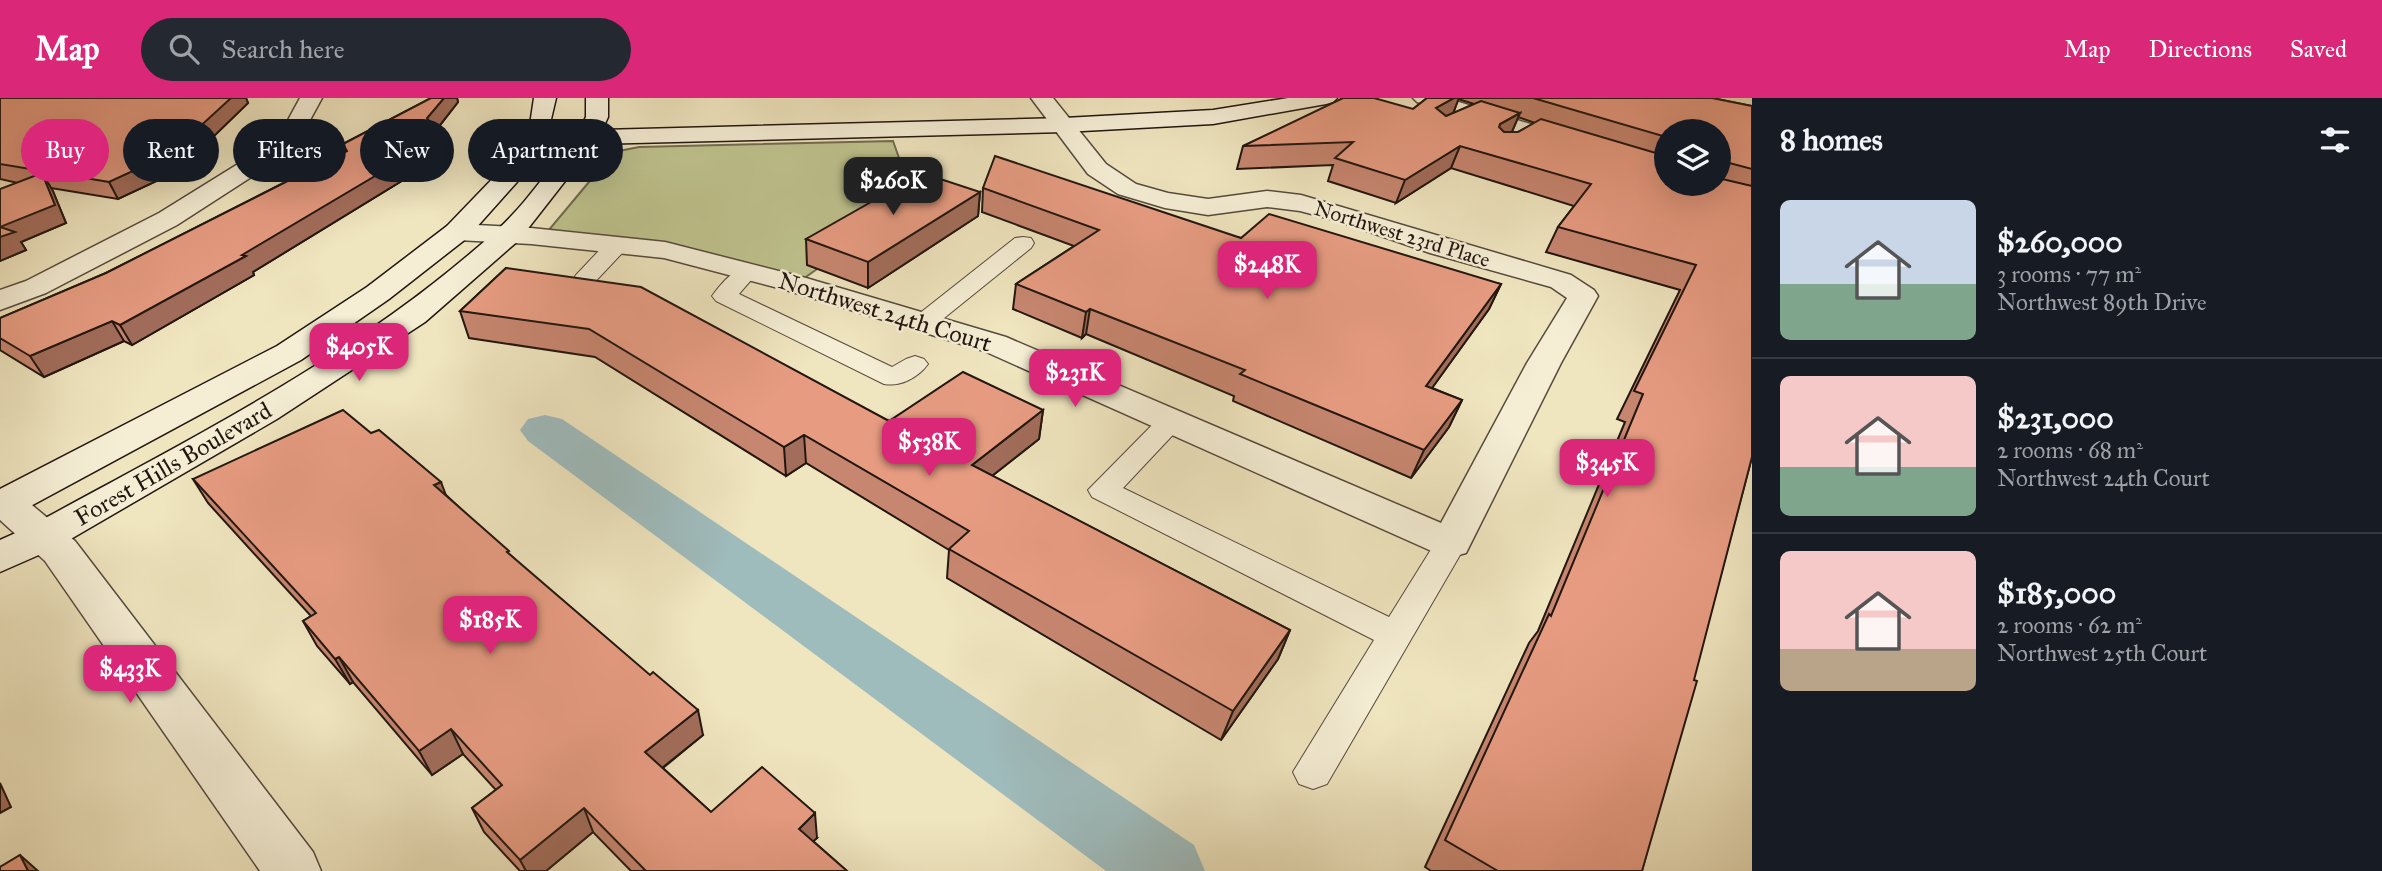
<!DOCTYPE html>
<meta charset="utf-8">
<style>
:root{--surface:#171b24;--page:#242831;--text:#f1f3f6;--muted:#9ea1a6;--line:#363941;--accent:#db2777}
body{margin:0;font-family:"IM FELL Great Primer",serif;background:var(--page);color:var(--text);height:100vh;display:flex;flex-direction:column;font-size:26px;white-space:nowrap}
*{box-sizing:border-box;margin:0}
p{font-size:23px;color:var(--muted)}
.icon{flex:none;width:38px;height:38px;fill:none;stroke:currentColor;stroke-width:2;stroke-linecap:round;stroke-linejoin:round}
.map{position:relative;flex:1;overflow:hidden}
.details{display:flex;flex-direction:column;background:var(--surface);width:630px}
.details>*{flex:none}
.hud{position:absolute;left:21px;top:21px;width:665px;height:63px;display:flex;gap:14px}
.fabs{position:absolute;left:1654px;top:21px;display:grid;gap:14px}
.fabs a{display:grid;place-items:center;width:77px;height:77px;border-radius:50%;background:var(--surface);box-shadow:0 7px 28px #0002;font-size:35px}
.price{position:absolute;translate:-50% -60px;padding:0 16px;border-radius:14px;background:var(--accent);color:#fff;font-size:23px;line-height:46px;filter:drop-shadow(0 2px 4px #0008)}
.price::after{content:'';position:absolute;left:50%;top:42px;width:21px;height:16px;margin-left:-10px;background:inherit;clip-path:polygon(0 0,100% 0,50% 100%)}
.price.active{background:#222;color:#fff}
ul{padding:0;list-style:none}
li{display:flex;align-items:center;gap:21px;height:175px;padding:0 28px}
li+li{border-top:2px solid var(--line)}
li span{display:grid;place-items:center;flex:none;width:196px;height:140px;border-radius:10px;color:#555}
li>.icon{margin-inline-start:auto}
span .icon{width:84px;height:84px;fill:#fffc;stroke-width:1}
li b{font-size:30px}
h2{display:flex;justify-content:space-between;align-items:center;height:84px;padding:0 28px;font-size:30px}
.pill{padding:0 24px;border-radius:32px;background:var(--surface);box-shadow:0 7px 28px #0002;font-size:24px;line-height:63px}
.pill.active{background:var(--accent);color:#fff}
header{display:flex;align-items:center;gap:42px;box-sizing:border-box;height:98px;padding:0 35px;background:var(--accent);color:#fff}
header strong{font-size:33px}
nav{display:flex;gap:38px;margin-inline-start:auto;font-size:24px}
.search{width:490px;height:63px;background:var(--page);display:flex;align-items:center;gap:18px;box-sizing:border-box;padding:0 24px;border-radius:38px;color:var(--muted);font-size:26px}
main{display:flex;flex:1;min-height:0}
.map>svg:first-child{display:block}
.green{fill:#bfc38e;stroke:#706c4f;stroke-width:2}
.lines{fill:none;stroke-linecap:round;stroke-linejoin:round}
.canal{fill:#9fbcbd;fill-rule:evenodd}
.lane-casing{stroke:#554a3c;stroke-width:2}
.street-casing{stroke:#554a3c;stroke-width:3}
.secondary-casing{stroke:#221610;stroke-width:3}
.lane{fill:#f5eed5;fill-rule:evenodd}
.street{fill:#f5eed5;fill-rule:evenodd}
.secondary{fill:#f5eed5;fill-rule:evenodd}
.wall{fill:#c78670;stroke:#221610;stroke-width:2;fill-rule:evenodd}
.shaded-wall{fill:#a26d5b;stroke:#221610;stroke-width:2}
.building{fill:#e79c82;stroke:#221610;stroke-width:2}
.labels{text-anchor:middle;stroke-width:5;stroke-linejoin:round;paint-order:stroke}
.far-street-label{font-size:21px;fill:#221610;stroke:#f5eed5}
.street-label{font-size:24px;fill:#221610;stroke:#f5eed5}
</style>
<header>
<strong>Map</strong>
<div class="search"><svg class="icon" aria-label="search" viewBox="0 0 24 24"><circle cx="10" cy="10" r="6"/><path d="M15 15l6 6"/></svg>Search here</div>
<nav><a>Map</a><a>Directions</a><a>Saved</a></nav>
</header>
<main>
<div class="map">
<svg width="1752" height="773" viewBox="0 0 1752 773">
<rect width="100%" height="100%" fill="#efe5bf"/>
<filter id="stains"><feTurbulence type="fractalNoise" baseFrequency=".00286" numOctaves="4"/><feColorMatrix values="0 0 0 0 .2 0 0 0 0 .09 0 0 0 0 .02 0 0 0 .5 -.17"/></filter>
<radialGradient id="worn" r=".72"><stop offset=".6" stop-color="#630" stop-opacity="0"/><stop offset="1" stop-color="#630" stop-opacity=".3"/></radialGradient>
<polygon class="green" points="893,43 914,102 796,186 665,152 543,139 614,54 639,49"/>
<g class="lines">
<polygon class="canal" points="545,317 562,321 1194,747 1205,773 1106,773 528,343 520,332 528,321"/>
<defs>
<g id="lane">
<polygon points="1023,139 1031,140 1034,145 1031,150 933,229 924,231 915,229 912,224 915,219 1015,140"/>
<polygon points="617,141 625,142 628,147 625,152 592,187 576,187 573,182 576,177 609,142"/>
<path d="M 747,167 L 755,169 L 758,174 L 739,196 L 892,269 L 906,261 L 915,258 L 924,261 L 928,266 C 918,280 900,289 884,286 L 716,203 L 712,198 C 720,187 734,171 747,167 Z"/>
<polygon points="1171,316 1181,318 1185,324 1123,390 1389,519 1440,437 1451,434 1462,437 1467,445 1327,686 1313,691 1299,686 1293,674 1374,542 1092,399 1088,392 1161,318"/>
</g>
<g id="street">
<polygon points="300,0 322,0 304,33 256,76 177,127 46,195 0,212 0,192 26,183 159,115 238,66 287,24"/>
<polygon points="1031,0 1053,0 1106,66 1136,86 1168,95 1208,101 1267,93 1301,97 1571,177 1594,192 1598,198 1561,265 1466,455 1451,459 1436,455 984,253 786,192 664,160 531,146 457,142 447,140 443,134 447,128 457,126 531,130 665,144 806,180 1006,239 1441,425 1527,265 1567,200 1551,189 1430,155 1338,123 1300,113 1267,109 1208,117 1165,110 1118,96 1088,76"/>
<polygon points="1413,0 1446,0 1666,68 1666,83 1417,4"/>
<polygon points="6,393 20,397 75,443 313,754 321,773 260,773 45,463 0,422 0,394"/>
</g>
<path id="secondary" d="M 534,0 L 556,0 L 548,34 L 579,33 L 586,19 L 586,0 L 608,0 L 608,19 L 602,32 L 1064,20 L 1213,12 L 1288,0 L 1337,0 L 1333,4 L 1326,6 L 1213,26 L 1064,34 L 594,46 L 519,142 L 425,224 L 277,321 L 57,449 L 0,474 L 0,442 L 29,429 C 191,340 360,257 497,132 C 524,108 546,75 569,47 L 541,48 L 517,84 L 467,140 L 389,201 L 301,262 L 14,417 L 0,421 L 0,391 L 277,248 L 367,189 L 447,128 L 499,74 L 523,41 L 531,20 Z"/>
</defs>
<use href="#lane" class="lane-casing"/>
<use href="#street" class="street-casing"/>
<use href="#secondary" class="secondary-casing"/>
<use href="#lane" class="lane"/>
<use href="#street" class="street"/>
<use href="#secondary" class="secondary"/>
</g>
<g class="wall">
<polygon points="0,0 246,0 248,5 178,73 118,101 51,90 66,125 21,144 26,152 0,163 18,85 0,81"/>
<polygon points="431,0 457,0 458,4 435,34 444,57 253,174 254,177 132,247 124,243 44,279 0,252 0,220 106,175 346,53 343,46"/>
<path d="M 1427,0 L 1712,0 L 1752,8 L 1752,359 L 1642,773 L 1431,773 L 1425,769 L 1529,545 L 1538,533 L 1625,324 L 1617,321 L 1680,192 L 1546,154 L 1558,129 L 1574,108 L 1451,70 L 1396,105 L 1328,83 L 1333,67 L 1237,71 L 1243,48 L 1413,11 ZM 1458,1 L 1474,6 L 1453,16 ZM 1518,19 L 1535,25 L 1518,34 L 1512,34 ZM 1666,33 L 1718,33 L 1718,86 L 1666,86 Z"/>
<polygon points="983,90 1241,140 1501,186 1489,211 1432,290 1462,302 1449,329 1411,380 1233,303 1234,298 1086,236 1082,240 1013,211 1016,186 1074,148 982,114"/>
<polygon points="980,94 978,118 868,190 807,167 806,141"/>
<polygon points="506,170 889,323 1043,312 1039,341 992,378 1290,532 1278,561 1221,642 947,480 949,452 806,365 786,378 595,259 469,240 460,213"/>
<polygon points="193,381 446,397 703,637 663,670 711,714 817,740 813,743 847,773 631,773 593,734 546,773 520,773 484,734 472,710 496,692 463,656 432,677 353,584 350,586 317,548 303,523 311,518 208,405"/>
</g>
<g class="shaded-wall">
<polygon points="231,0 246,0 248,5 178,73 118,101 109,84"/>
<polygon points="444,0 457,0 458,4 432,37 427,20"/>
<polygon points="1454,0 1459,0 1452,18 1428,32 1436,10"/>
<polygon points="1520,15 1511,36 1491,48 1500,26"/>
<polygon points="439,40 444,57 253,174 254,177 132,247 120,227"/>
<polygon points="1460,48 1451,70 1396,105 1405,82"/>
<polygon points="42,75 53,93 66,125 21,144 26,152 0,163 0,129"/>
<polygon points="980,94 978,118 868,190 868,164"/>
<polygon points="1501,186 1489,211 1414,315 1426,288"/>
<polygon points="1090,211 1086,236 1082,240 1086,214"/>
<polygon points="112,223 124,243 44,279 30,258"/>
<polygon points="1462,302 1449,329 1411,380 1424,352"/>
<polygon points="1043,312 1039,341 969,396 972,367"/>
<polygon points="804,337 806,365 786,378 784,349"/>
<polygon points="441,384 450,408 434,387"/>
<polygon points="1290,532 1278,561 1221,642 1233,613"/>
<polygon points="339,559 353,584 350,586 335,561"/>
<polygon points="698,612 703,637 652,678 645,654"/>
<polygon points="451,631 463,656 432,677 419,653"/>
<polygon points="0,685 11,709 0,715"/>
<polygon points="584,710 593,734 546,773 526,773 520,762"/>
<polygon points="815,715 817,740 801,754 799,731"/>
<polygon points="20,757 38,773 28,773"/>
</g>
<g class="building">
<polygon points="0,0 231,0 170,56 109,84 0,66"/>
<polygon points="431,0 444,0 427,20 439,40 242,157 246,158 120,227 112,223 30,258 0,240 0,220 106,175 347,53 343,46"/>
<polygon points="1343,0 1374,0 1413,11 1427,0 1454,0 1436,10 1446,18 1481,3 1520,15 1500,26 1499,29 1504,34 1518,34 1541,21 1666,58 1666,86 1718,86 1718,80 1752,88 1752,359 1694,582 1697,583 1642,773 1498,773 1445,742 1549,516 1551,518 1643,296 1634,293 1696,167 1558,129 1591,86 1460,48 1405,82 1335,60 1353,44 1243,48"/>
<polygon points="1533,0 1712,0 1752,8 1752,71 1718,62 1718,33 1666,33 1666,39"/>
<polygon points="995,58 1241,140 1269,116 1501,186 1426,288 1462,302 1424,352 1240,276 1245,272 1090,211 1086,214 1016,186 1099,132 983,90"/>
<polygon points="42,75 55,107 0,129 0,91"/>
<polygon points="922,75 980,94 868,164 806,141"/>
<polygon points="0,129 15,134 0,139"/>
<polygon points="506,170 641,189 889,323 963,274 1043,312 972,367 1290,532 1233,613 949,451 969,433 804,337 784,349 589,231 460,213"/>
<polygon points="343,312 371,335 379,332 441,384 434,387 509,453 507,454 650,577 653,574 698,612 645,654 711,714 762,669 815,715 799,731 847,773 643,773 645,772 584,710 520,762 472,710 502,687 451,631 419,653 339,559 335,561 303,523 316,515 193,381"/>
<polygon points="20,757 28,773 0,773 0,769"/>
</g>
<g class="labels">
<g class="far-street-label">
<text transform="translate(1402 136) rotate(17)" y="7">Northwest 23rd Place</text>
</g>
<g class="street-label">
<text transform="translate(885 214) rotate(17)" y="8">Northwest 24th Court</text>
<text transform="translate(173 366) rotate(-30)" y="8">Forest Hills Boulevard</text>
</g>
</g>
<rect width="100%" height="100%" filter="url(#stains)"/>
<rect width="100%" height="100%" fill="url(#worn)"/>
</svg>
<div class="fabs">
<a><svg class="icon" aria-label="layers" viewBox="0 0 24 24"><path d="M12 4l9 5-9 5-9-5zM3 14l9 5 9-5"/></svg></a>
</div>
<b class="price active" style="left:893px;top:119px">$260K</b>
<b class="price" style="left:1267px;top:203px">$248K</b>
<b class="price" style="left:359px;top:285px">$405K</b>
<b class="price" style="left:1075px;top:311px">$231K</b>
<b class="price" style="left:929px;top:380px">$538K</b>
<b class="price" style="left:1607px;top:401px">$345K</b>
<b class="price" style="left:490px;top:558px">$185K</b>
<b class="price" style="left:130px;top:607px">$433K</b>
<div class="hud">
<a class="pill active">Buy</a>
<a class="pill">Rent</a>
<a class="pill">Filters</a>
<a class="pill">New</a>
<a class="pill">Apartment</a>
</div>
</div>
<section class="details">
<h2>8 homes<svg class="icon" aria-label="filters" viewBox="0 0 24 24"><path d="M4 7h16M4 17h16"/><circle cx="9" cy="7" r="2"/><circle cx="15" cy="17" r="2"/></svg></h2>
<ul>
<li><span style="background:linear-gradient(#c9d6e8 60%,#7fa58c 0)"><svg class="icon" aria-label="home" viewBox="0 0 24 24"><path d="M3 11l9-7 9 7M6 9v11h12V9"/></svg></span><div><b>$260,000</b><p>3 rooms · 77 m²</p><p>Northwest 89th Drive</p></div></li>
<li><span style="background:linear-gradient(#f6c9c9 65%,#7fa58c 0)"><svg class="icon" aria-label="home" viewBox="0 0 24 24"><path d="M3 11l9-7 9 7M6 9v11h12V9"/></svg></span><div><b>$231,000</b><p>2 rooms · 68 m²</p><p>Northwest 24th Court</p></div></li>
<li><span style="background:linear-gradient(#f6c9c9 70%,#b9a48a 0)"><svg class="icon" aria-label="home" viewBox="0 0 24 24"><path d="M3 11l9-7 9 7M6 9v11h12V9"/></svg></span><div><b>$185,000</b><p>2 rooms · 62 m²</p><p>Northwest 25th Court</p></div></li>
</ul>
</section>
</main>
